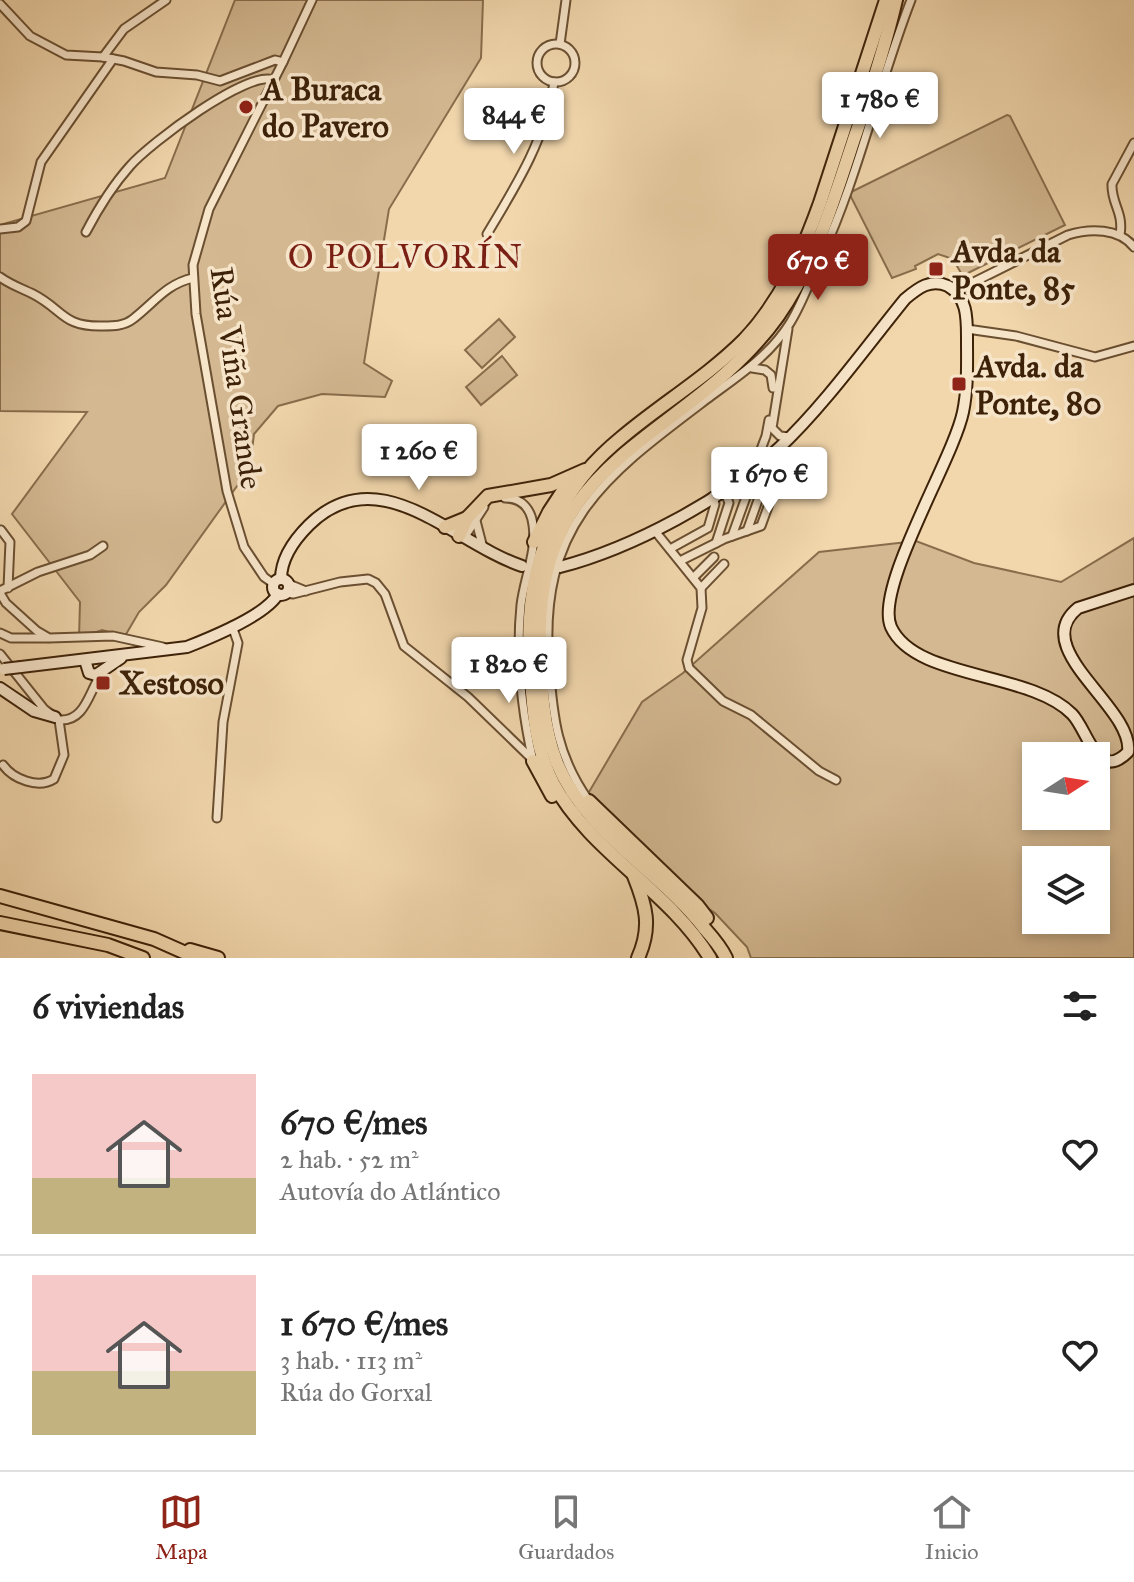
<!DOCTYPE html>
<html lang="es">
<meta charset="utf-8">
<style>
:root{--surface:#fff;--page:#f2f2f2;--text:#222;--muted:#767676;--line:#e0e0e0;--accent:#8f2418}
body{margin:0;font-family:"IM FELL Great Primer",serif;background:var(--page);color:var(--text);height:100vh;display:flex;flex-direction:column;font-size:30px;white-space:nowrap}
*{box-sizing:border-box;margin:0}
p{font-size:26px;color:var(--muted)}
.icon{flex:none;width:44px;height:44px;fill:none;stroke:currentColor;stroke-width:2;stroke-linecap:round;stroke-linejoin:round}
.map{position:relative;height:958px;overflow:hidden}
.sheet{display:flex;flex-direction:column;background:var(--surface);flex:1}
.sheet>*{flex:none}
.needle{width:52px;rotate:78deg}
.buttons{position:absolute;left:1022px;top:742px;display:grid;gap:16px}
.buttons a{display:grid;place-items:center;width:88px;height:88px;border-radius:0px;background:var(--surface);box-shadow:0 4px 12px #0003;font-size:40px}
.price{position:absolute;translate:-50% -68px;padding:0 18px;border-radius:8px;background:#fff;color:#222;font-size:26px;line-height:52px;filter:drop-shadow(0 2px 4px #0008)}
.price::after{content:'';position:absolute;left:50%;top:48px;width:24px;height:18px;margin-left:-12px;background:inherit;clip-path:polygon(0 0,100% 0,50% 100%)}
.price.selected{background:var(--accent);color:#fff}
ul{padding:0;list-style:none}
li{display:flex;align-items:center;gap:24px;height:200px;padding:0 32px}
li+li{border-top:2px solid var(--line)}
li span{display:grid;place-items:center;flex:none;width:224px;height:160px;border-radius:0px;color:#555}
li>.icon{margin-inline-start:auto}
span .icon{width:96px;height:96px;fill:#fffc;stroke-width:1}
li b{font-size:34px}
h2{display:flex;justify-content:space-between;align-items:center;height:96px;padding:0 32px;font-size:34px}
.dock{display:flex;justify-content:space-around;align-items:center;height:112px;border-top:2px solid var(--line);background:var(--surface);font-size:22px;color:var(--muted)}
.dock a{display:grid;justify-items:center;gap:4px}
.dock .selected{color:var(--accent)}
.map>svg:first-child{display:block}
.green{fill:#d3b891;stroke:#886d4c;stroke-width:2;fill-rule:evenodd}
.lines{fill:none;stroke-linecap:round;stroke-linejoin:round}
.street-casing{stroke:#6a4f31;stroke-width:11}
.secondary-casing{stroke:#3d2208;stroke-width:14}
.highway-casing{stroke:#3d2208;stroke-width:16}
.street{stroke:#f7e5ca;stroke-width:7}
.secondary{stroke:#f7e5ca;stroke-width:10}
.highway{stroke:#f2d7ad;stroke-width:12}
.secondary-bridge-casing{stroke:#3d2208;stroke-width:14;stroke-linecap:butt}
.secondary-bridge{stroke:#f7e5ca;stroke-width:10}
.poi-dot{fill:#8f2418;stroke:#f7e5ca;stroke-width:3}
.labels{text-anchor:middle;stroke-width:7;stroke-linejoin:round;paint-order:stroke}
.poi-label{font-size:32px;font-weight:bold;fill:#3d2208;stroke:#f7e5ca;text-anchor:start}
.street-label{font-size:32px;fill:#3d2208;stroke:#f7e5ca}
.neighbourhood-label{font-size:34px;letter-spacing:2px;fill:#7a1f14;stroke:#f7e5ca}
</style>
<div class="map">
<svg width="1134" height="958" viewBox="0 0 1134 958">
<rect width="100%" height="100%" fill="#f2d7ad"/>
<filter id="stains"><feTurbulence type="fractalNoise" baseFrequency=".0025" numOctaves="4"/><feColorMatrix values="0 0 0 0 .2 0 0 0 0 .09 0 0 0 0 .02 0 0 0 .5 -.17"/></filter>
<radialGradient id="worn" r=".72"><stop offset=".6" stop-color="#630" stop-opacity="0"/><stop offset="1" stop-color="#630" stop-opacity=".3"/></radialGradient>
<g class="green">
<polygon points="235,0 483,0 481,58 389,209 364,363 392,381 385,397 322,394 278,406 254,434 250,468 166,585 139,612 125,636 102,630 79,638 80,602 12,514 87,412 0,411 0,228 3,224 165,178"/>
<polygon points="1007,115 1010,116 1065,225 1012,251 1005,247 994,252 992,261 964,275 961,273 953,259 938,254 915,266 916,269 892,278 849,193"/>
<polygon points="499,319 515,337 482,368 465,350"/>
<polygon points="502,356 517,375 481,405 466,387"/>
<path d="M 1134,538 L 1134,958 L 751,958 L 747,947 L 715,913 L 657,875 L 598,817 L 589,792 L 642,702 L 683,673 L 819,552 L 916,541 L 974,563 L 1061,582 ZM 1036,756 L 1096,756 L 1096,816 L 1036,816 ZM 1036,860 L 1096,860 L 1096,920 L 1036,920 Z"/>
</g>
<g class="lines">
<defs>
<g id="street">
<polyline points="0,4 30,36 66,55 103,57 124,61 156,72 197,75 220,81 275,60 283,62"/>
<polyline points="560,44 566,0"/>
<circle cx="556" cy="63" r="19"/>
<polyline points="103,57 124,29 166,0"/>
<polyline points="0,229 18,227 26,221 41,162 113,59"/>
<path d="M 86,232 C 98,209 113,185 130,166 C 149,144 248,69 274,80"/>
<path d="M 487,234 C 516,186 546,138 554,82"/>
<path d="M 1120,235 C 1124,212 1111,204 1112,184 L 1134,143"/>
<path d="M 0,277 C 11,285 21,288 33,294 C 64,310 62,327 103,326 C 114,326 124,326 133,319 C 154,303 166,284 193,278"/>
<path d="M 956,291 L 1068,235 C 1090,228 1119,228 1134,247"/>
<polyline points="788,329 772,428 780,436 790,437"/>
<polyline points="967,329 1016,336 1095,357 1134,346"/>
<polyline points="752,368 765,370 771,375 773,388"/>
<polyline points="754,468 766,436 769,420"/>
<path d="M 505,498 C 522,498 531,509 533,525 C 537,551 524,579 521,605 C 516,655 522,712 533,761"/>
<polyline points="476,521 483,548"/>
<polyline points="1,530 10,542 8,588"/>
<polyline points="655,531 701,588 702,608 687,660 689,668 723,701 751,715 819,771 836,780"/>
<polyline points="747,531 762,489"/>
<polyline points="732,536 750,486"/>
<polyline points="464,538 484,507"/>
<polyline points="716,543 729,503 724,489"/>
<polyline points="670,549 708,528 715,504 713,496"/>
<polyline points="680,561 724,539 761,526 784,463"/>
<polyline points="694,577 714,557"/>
<polyline points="274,584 264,577 244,547 227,491 196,314 193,265 209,209 283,62 312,0"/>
<polyline points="289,584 306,591"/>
<polyline points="701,588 724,564"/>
<polyline points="0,591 38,572 90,555 103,546"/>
<polyline points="0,593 6,603 37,631 49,638 113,636 163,647"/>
<polyline points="286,593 293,594 340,582 368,579 376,583 385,594 404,646 468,697 532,759"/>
<polyline points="0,633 11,638 47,638"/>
<path d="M 0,654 L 44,709 L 59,720 C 86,722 89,690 102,673"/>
<path d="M 3,765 C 13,779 38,789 54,779 L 64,755 L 59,720"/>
<path d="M 589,801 C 557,756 553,718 549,664 C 538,521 608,474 711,396 C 741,374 770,355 790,323 C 801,305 808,286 816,268 C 857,183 877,88 911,0"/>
<polyline points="217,818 223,722 238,643 232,626"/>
</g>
<g id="secondary">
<path d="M 560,567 C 633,548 724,499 779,448 C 823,407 866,347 905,299 C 918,288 931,278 948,286 C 968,297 967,320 967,340 C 967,364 968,388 963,412 C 953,460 874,588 891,627 C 915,680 1030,671 1072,714 C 1088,730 1097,783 1128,752 C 1134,707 1027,649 1078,608 L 1134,590"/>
<path d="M 281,579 C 281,558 294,540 309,525 C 379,456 453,543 522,566"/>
<circle cx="281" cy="587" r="8"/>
<polyline points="85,660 89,673 96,675 121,658"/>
<path d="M 21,667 L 187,647 C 210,638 266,615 278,594"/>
<polyline points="0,688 34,711 55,717"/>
</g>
<g id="highway">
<polyline points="445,527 467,518"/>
<polyline points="459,536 467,518 488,496 551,485 585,470"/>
<polyline points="534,542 549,512 572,477"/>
<polyline points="533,761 552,796"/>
<polyline points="589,801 697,905 707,918"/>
<path d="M 634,876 C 646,906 652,927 638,958"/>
<polyline points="0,896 154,939 197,958"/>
<polyline points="0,923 108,945 143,958"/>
<polyline points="190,950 218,958"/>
<path d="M 710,958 C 669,890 591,853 553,783 C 534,746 533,705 530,665 C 524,575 550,496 621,438 C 661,404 707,377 744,340 C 781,301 802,253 820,203 L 886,0"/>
<path d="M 726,958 C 721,947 713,938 705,929 C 660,870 586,834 557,763 C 542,726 541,683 540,644 C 534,451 689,441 778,316 C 815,263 834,200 854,139 C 870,93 885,47 896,0"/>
</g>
</defs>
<use href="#street" class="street-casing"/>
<use href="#secondary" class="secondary-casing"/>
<use href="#highway" class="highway-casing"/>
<use href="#street" class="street"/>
<use href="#secondary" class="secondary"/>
<use href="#highway" class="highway"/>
<defs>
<polyline id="secondary-bridge" points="4,669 21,667"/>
</defs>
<use href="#secondary-bridge" class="secondary-bridge-casing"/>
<use href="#secondary-bridge" class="secondary-bridge"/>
</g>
<g class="poi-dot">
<circle cx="246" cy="107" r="8"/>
<rect x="928" y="261" width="16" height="16" rx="4"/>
<rect x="951" y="376" width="16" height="16" rx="4"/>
<rect x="95" y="675" width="16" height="16" rx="4"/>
</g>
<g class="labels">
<g class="poi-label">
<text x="262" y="100">A Buraca<tspan x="262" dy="37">do Pavero</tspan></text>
<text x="952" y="262">Avda. da<tspan x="952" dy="37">Ponte, 85</tspan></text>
<text x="975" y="377">Avda. da<tspan x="975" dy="37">Ponte, 80</tspan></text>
<text x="119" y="694">Xestoso</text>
</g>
<g class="street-label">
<text transform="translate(237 378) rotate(82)" y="11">Rúa Viña Grande</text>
</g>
<g class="neighbourhood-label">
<text x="406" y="268">O POLVORÍN</text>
</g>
</g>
<rect width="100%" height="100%" filter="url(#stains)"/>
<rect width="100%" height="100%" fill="url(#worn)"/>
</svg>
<div class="buttons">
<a><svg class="needle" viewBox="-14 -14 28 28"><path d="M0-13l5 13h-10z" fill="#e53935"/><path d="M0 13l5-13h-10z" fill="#767676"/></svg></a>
<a><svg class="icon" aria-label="layers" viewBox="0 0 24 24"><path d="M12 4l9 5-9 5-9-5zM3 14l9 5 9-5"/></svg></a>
</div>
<b class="price" style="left:880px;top:140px">1 780 €</b>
<b class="price" style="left:514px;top:156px">844 €</b>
<b class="price selected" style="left:818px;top:302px">670 €</b>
<b class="price" style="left:419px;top:492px">1 260 €</b>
<b class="price" style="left:769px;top:515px">1 670 €</b>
<b class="price" style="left:509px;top:705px">1 820 €</b>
</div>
<section class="sheet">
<h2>6 viviendas<svg class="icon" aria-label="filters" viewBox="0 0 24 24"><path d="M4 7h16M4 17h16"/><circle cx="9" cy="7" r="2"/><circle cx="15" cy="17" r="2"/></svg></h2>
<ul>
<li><span style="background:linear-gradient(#f6c9c9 65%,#c2b280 0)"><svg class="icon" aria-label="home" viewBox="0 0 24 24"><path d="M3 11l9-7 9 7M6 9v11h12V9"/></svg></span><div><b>670 €/mes</b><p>2 hab. · 52 m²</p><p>Autovía do Atlántico</p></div><svg class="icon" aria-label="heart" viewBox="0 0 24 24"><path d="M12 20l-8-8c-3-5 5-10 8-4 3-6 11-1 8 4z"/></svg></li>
<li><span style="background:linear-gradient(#f6c9c9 60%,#c2b280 0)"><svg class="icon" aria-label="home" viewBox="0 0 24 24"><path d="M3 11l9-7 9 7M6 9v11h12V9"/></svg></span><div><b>1 670 €/mes</b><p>3 hab. · 113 m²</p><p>Rúa do Gorxal</p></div><svg class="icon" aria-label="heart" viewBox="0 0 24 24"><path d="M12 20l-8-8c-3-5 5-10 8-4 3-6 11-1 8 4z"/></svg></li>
</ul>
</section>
<nav class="dock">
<a class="selected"><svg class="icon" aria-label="map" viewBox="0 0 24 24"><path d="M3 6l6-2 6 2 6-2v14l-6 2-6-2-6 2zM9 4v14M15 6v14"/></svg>Mapa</a>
<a><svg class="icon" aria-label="saved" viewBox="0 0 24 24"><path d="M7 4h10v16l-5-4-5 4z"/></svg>Guardados</a>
<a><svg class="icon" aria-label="home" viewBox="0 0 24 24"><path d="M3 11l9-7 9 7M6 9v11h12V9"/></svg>Inicio</a>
</nav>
